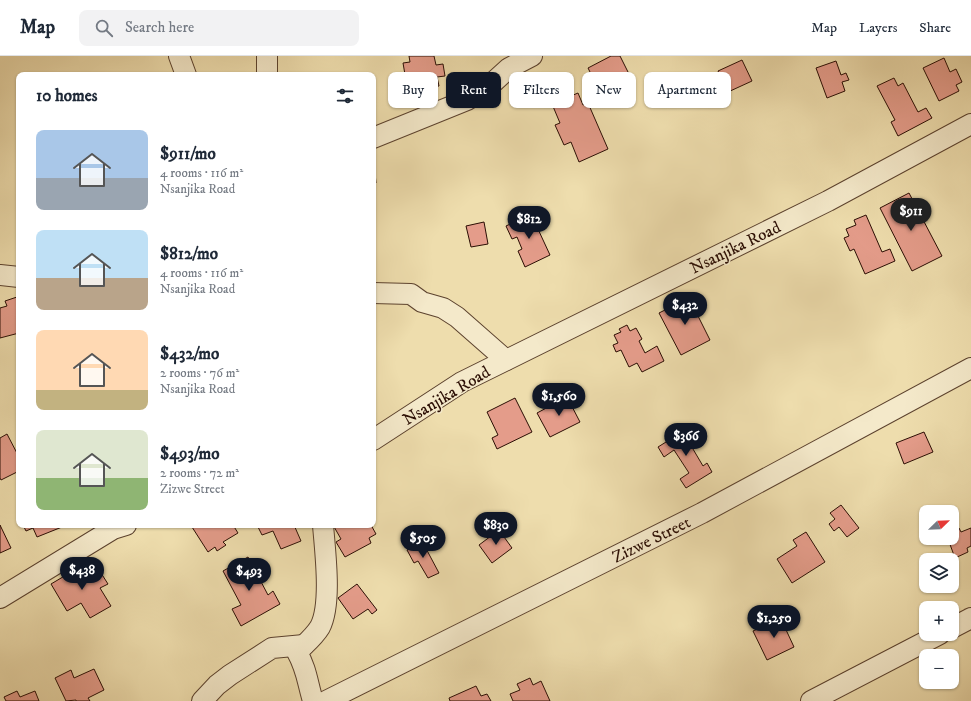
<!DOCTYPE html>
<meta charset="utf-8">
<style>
:root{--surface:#fff;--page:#f2f2f3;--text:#1f2937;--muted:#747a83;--line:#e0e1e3;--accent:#111827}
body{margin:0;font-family:"IM FELL DW Pica",serif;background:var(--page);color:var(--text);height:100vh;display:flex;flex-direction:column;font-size:15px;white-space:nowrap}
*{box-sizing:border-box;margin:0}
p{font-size:13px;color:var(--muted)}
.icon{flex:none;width:22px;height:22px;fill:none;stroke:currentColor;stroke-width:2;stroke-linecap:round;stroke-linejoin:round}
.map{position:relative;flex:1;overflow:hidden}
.side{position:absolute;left:16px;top:16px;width:360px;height:456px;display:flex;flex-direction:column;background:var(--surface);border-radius:8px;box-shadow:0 1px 3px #0004}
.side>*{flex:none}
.guide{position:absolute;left:388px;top:16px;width:380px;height:36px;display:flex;gap:8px}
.needle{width:26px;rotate:67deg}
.controls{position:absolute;left:919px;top:449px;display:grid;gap:8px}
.controls a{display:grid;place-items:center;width:40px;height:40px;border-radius:8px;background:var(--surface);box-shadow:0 1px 3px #0004;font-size:20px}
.price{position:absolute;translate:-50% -34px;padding:0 9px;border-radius:14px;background:var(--accent);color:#fff;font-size:13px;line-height:26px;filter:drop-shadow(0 1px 2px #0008)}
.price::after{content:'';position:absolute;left:50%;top:24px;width:12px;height:9px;margin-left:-6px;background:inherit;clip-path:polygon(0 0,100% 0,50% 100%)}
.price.on{background:#222;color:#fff}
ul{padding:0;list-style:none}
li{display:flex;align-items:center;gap:12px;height:100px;padding:0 20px}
li span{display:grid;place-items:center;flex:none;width:112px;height:80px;border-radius:8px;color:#555}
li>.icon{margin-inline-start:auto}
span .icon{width:48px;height:48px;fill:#fffc;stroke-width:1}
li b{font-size:17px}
h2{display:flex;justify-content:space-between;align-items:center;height:48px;padding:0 20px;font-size:17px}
.pill{padding:0 14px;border-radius:8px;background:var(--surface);box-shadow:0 1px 3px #0004;font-size:14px;line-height:36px}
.pill.on{background:var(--accent);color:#fff}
header{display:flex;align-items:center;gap:24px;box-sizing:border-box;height:56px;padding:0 20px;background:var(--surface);border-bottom:1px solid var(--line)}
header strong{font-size:19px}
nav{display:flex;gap:22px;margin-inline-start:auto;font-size:14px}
.search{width:280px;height:36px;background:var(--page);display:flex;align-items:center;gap:10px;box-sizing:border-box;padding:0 14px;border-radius:8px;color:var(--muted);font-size:15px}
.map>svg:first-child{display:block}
.building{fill:#e49c8a;stroke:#2b0e04}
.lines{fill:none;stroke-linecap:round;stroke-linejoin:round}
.minor-casing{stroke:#5c422e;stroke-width:22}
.minor{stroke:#f4e9ca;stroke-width:20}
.labels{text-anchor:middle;stroke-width:3;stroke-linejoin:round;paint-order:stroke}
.street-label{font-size:17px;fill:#2b0e04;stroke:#f4e9ca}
</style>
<header>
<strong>Map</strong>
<div class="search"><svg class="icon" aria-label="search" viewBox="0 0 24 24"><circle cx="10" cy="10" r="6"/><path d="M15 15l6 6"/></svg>Search here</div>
<nav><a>Map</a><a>Layers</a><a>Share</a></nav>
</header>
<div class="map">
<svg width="971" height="645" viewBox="0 0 971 645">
<rect width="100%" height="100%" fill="#eeddad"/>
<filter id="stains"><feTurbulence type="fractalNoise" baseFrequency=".005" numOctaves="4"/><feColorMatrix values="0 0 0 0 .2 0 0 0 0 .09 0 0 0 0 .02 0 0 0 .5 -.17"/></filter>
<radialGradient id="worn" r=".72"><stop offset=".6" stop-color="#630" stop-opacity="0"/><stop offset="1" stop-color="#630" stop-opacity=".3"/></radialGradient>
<g class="building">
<polygon points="409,0 434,0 436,9 443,8 445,20 437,21 439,30 408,36 403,7 410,6"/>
<polygon points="611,0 620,0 634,28 627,31 630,37 615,44 611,35 602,40 588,12"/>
<polygon points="944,2 950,16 956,13 962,26 956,29 959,35 939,45 923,12"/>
<polygon points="742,4 752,25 728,36 718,15"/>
<polygon points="836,5 841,19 846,17 849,24 842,26 845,35 827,42 816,12"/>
<polygon points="894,22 898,30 903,27 918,56 926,52 932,62 898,80 891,66 895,64 877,30"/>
<polygon points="578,37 583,49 588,47 608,93 579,106 571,86 564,89 555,69 560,67 552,48"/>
<polygon points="373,96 376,127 373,127"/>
<polygon points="909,137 942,200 912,215 880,152"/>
<polygon points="531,158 550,199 525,211 518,195 522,193 517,181 512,183 506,170"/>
<polygon points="866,159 882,196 890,193 895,205 865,218 854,193 850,195 844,182 849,180 846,173 856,169 854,164"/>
<polygon points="484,166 488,188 471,191 466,170"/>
<polygon points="17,241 19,250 19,277 0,282 0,252 7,250 5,245"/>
<polygon points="689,242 710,284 681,299 659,257"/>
<polygon points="627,269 630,275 636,272 642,283 639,285 645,297 657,290 664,305 642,316 637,307 629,311 621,294 616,296 613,289 618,287 614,279 621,276 619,273"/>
<polygon points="567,341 580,366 550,381 537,357"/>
<polygon points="515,342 532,376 497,393 492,382 498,379 487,356"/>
<polygon points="687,373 695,385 690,388 703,410 707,407 712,416 686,432 680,423 689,417 674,394 664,401 658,391"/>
<polygon points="924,376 933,396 904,408 896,387"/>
<polygon points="7,378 19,401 19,415 1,424 0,422 0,382"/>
<polygon points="841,449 859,472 847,481 839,471 834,475 829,468 835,463 830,457"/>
<polygon points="0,469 11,492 0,497"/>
<polygon points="23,469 67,469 37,481 33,472 26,475"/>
<polygon points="194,469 233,469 238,477 223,486 226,489 217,495 215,491 208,496 192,471"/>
<polygon points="257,469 294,469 301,485 281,493 273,475 262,479"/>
<polygon points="333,469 367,469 368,470 371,469 376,478 369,482 371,487 345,501 336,486 341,483"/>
<polygon points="959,472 961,476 971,472 971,490 967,492 968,496 955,502 948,483 952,482 952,475"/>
<polygon points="499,474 512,492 492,507 479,489"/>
<polygon points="806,476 825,506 792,527 777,503 797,490 793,484"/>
<polygon points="422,485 439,517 428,522 418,505 414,507 407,494"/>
<polygon points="248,501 268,539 273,535 280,548 241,570 232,553 241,549 223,515"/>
<polygon points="83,509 92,523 101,517 108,528 100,532 111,550 90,562 81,547 67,555 51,528"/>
<polygon points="357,528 377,554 372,558 368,553 353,563 338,542"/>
<polygon points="781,563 794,591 767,604 753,575"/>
<polygon points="94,613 104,634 88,642 90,645 76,645 76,644 66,645 55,622 71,614 74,622"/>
<polygon points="530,622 533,629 541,625 550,645 513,645 510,638 520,634 517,628"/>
<polygon points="476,630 481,640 487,638 491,645 450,645 449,642"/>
<polygon points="17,635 20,641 35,635 39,645 6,645 4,641"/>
</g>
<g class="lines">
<defs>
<g id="minor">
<polyline points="179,0 186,19"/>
<polyline points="267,19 267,0"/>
<polyline points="373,82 467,44 487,32 509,12 532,0"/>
<polyline points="0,219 19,221"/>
<polyline points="373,237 411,238 422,246 443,252 457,261 506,304"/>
<polyline points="373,384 462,326 828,145 971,68"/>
<polyline points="0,542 113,473 126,469"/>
<polyline points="952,572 971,562"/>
<polyline points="202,645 217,629 230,619 272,592 304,589"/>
<path d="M 313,645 C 307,625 307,614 297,596 C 305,588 314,581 320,571 C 332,548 325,495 323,469"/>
<polyline points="326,645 702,457 971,312"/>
<polyline points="811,645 940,578"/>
</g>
</defs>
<use href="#minor" class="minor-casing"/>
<use href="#minor" class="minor"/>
</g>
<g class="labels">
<g class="street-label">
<text transform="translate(735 191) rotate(-26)" y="6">Nsanjika Road</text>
<text transform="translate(446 339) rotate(-31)" y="6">Nsanjika Road</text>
<text transform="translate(651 483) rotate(-26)" y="6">Zizwe Street</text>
</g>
</g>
<rect width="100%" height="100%" filter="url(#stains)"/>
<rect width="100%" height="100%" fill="url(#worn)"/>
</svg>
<div class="controls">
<a><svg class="needle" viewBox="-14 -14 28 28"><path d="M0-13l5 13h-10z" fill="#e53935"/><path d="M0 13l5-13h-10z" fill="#747a83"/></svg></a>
<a><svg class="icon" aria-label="layers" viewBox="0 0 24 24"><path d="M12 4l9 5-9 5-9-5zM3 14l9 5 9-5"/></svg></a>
<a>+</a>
<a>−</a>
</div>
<b class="price on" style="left:911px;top:176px">$911</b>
<b class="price" style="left:529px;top:184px">$812</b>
<b class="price" style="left:685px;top:270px">$432</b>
<b class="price" style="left:559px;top:361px">$1,560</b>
<b class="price" style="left:686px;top:401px">$366</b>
<b class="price" style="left:496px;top:490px">$830</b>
<b class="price" style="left:423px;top:503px">$505</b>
<b class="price" style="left:82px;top:535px">$438</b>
<b class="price" style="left:249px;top:536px">$493</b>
<b class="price" style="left:774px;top:583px">$1,250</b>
<div class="guide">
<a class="pill">Buy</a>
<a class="pill on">Rent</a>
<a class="pill">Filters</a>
<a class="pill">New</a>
<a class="pill">Apartment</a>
</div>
<section class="side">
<h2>10 homes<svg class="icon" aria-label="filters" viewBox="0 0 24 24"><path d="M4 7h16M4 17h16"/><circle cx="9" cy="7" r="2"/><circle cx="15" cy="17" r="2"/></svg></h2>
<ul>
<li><span style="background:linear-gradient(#a9c7e8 60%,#9aa5b1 0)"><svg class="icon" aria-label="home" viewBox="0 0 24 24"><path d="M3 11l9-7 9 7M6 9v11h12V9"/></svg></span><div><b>$911/mo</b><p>4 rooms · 116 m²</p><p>Nsanjika Road</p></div></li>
<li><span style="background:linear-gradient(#bfe0f5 60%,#b9a48a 0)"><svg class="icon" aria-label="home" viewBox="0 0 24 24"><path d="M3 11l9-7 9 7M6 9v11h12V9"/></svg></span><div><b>$812/mo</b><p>4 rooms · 116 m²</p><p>Nsanjika Road</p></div></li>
<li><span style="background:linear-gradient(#ffd9b3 75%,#c2b280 0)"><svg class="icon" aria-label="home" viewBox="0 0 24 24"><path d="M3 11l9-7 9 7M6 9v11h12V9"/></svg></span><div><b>$432/mo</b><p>2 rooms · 76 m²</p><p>Nsanjika Road</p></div></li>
<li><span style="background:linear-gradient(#dfe7d0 60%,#8fb573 0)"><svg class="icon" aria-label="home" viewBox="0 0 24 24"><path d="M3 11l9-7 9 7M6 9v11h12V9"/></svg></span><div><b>$493/mo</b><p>2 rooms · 72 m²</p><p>Zizwe Street</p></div></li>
</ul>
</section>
</div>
